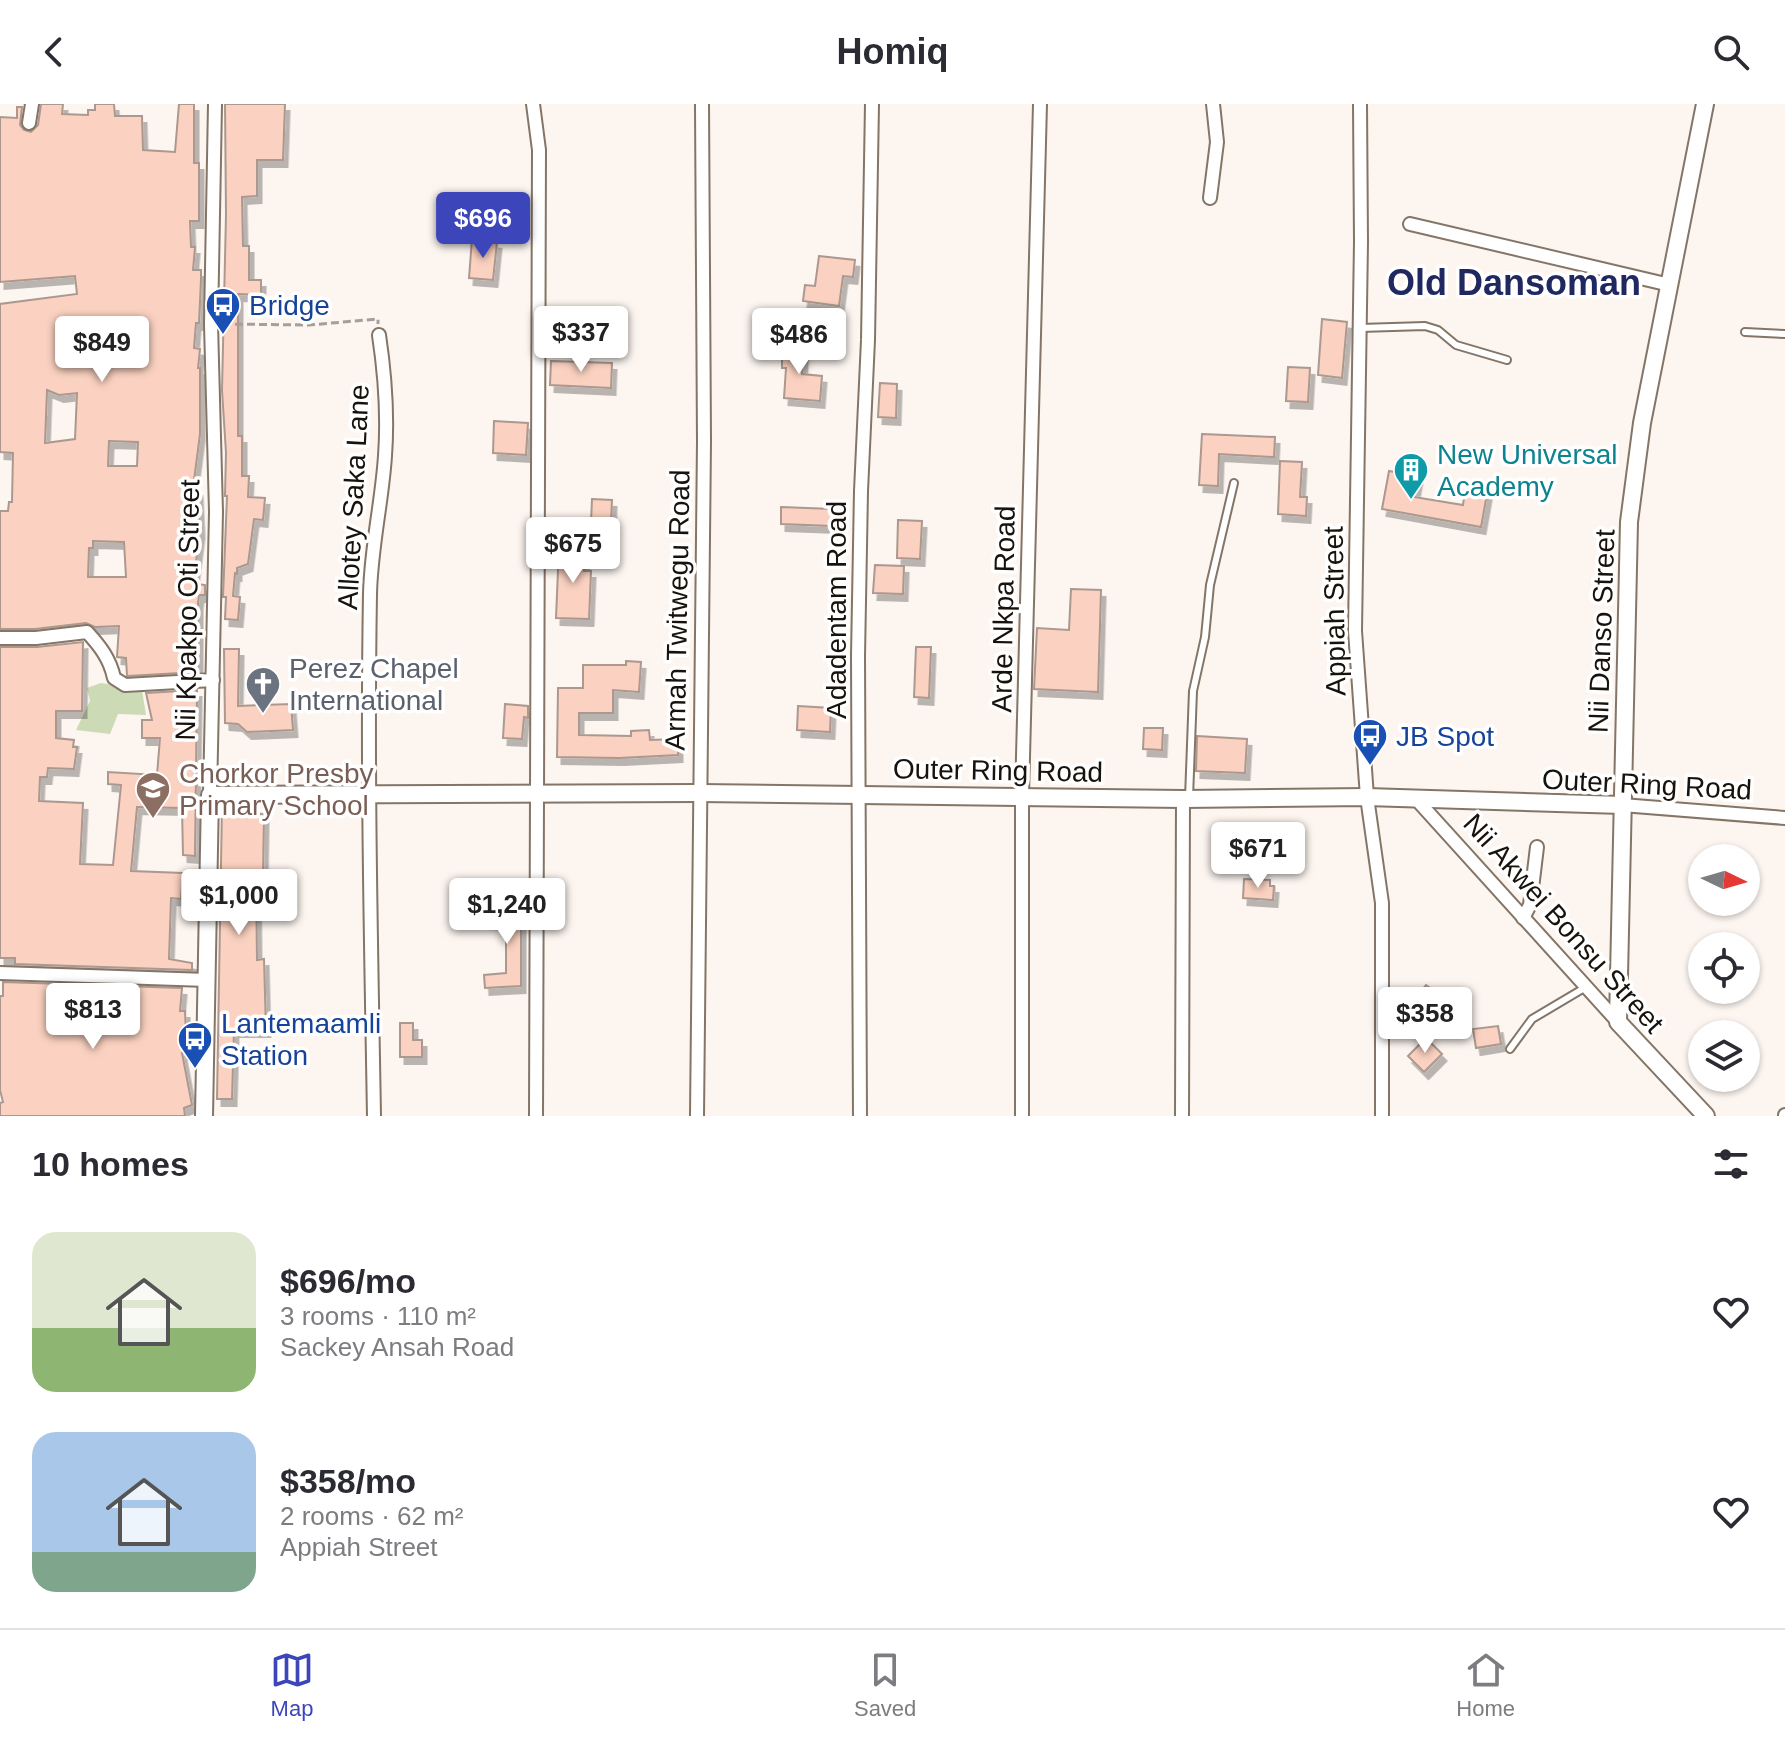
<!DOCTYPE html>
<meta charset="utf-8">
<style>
:root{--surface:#fff;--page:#f2f2f3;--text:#2b2b33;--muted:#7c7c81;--line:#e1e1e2;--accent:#3c45b9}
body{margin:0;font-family:Arial,sans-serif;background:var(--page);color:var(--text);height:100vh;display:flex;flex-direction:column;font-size:30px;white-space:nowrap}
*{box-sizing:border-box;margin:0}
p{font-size:26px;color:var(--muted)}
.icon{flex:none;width:44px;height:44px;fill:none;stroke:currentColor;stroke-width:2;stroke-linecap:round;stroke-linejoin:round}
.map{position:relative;height:1012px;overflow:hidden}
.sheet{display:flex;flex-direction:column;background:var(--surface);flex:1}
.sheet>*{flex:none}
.needle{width:52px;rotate:95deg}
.fabs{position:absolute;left:1688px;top:740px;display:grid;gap:16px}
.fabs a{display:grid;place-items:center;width:72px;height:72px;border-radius:50%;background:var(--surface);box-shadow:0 2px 6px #0004;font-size:40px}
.price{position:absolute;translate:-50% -68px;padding:0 18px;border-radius:8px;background:#fff;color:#222;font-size:26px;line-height:52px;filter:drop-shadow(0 2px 4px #0008)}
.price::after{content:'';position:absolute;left:50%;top:48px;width:24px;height:18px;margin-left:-12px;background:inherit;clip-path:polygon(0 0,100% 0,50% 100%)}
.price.on{background:var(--accent);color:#fff}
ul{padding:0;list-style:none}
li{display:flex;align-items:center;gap:24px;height:200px;padding:0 32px}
li span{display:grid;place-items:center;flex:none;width:224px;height:160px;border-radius:24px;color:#555}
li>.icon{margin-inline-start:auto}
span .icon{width:96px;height:96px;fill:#fffc;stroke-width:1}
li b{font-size:34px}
h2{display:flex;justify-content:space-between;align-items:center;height:96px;padding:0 32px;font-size:34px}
header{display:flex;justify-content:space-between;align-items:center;height:104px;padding:0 32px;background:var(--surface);font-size:36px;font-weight:700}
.tab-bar{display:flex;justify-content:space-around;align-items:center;height:112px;border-top:2px solid var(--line);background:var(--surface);font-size:22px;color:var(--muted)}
.tab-bar a{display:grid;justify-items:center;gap:4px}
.tab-bar .on{color:var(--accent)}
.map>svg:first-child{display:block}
.green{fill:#ccdbb5}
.building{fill:#fbd2c1;stroke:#ac988f;stroke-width:2;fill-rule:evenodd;filter:url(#shadow)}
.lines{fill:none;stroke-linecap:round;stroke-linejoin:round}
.lane-casing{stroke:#847567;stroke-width:10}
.street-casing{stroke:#847567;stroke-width:16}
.secondary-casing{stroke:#847567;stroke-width:20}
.path{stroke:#a59e99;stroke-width:3;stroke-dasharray:8 4;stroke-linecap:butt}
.lane{stroke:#fff;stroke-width:6}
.street{stroke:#fff;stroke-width:12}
.secondary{stroke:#fff;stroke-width:16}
.labels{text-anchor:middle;stroke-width:7;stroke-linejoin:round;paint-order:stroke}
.transit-label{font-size:28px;fill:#164399;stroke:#fff;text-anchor:start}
.culture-label{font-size:28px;fill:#0d838f;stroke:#fff;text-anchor:start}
.street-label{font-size:28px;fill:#18120d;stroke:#fff}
.worship-label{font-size:28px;fill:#5b616d;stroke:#fff;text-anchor:start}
.education-label{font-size:28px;fill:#785e54;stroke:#fff;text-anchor:start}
.district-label{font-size:36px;font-weight:bold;fill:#202860;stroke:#fff}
</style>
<header><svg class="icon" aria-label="back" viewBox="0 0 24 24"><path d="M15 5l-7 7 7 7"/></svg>Homiq<svg class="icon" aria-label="search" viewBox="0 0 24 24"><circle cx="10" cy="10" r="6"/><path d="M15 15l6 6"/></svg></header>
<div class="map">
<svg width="1785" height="1012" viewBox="0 0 1785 1012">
<defs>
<filter id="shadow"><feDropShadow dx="4.5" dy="7" stdDeviation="0" flood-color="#0004"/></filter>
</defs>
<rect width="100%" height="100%" fill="#fcf5f0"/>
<polygon class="green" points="101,579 142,586 146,611 118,610 110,630 76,626 90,597 87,584"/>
<g class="building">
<path d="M 41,0 L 63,0 L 62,10 L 88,11 L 88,6 L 95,6 L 95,0 L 114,0 L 115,12 L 142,12 L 143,46 L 175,48 L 179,0 L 194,0 L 194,59 L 199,59 L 199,117 L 190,117 L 191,143 L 195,143 L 193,166 L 201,166 L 201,175 L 199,219 L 196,219 L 194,244 L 200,245 L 198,264 L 200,264 L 200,330 L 193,384 L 198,385 L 200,427 L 194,474 L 197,474 L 198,480 L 205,481 L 205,491 L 199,491 L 198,499 L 198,568 L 127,572 L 126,554 L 117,553 L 119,522 L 95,523 L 86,519 L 35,525 L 0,525 L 0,407 L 8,407 L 9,398 L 12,398 L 13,349 L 0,348 L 0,200 L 77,190 L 75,172 L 0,178 L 0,13 L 17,14 L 17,3 L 22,3 L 20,21 L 24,26 L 31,28 L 38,21 ZM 47,286 L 59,291 L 77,289 L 75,335 L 45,339 ZM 109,337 L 138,338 L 137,362 L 108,362 ZM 93,437 L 124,438 L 126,473 L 88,473 L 89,444 L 93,444 Z"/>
<polygon points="225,0 285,0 283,56 257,56 257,92 242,93 243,142 249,142 249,176 261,176 261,191 238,190 238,332 242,332 242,372 249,372 248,393 265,394 263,416 254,415 248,460 237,464 237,470 235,469 233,492 240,493 238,516 225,515 226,493 223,493 227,392 225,392 226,349 222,286 226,111"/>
<polygon points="472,135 497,138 493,176 469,174"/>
<polygon points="819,152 855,156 853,173 843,172 839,202 803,197 805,181 815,182"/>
<polygon points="1322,215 1347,218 1342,274 1318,271"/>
<polygon points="782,241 804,242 802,270 822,272 820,297 784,294 786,264 782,264"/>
<polygon points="551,257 612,259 611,284 550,281"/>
<polygon points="1288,263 1310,264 1308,298 1286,297"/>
<polygon points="880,279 897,280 896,314 878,313"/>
<polygon points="494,317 528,319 526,351 493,349"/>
<polygon points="1202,330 1275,333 1274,353 1219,350 1218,382 1199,381"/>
<polygon points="1280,357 1302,358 1300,393 1307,393 1306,412 1278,410"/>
<polygon points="1389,367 1418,372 1414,393 1463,401 1466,380 1488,384 1481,423 1382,405"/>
<polygon points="592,395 612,396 610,443 590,442"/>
<polygon points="781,403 832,405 832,422 781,420"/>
<polygon points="898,416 922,417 920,455 897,454"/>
<polygon points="559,443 586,444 584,467 591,467 589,515 556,514"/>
<polygon points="875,461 904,462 903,490 873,489"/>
<polygon points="1071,485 1101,486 1098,588 1034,585 1037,524 1069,526"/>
<polygon points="83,538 82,607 56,607 56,634 74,636 73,643 77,643 74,665 48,664 47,673 40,673 39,697 83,699 80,760 113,761 121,681 108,680 108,668 157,671 160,634 142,634 142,616 152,616 146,589 197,586 195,752 183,751 182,704 137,703 131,767 183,769 181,795 171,794 169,855 192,859 192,866 15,860 15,854 0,854 0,543 37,543"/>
<polygon points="916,543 931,543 929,594 914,593"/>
<polygon points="224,545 239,545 238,602 291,600 293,626 247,628 238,620 225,619"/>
<polygon points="626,557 641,558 639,588 613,586 613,609 579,609 579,631 631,632 631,627 649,626 650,636 678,635 678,651 619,654 557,653 558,584 583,584 583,561 626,561"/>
<polygon points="505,600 528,602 528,614 524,613 522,635 503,634"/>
<polygon points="798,602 831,604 830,628 797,626"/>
<polygon points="1144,624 1163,624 1162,646 1143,645"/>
<polygon points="1197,632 1247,635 1245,669 1196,667"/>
<polygon points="222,702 243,702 243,709 264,710 263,772 256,772 257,856 264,855 266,926 234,926 232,995 217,995"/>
<polygon points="1244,775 1270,776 1270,782 1274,782 1273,796 1243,794"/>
<polygon points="484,802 521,803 521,882 485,884 484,871 506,869 506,819 484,818"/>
<polygon points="3,878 182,884 180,907 185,907 186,931 194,931 194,949 182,949 192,1001 184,1004 185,1012 0,1012 0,999 3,998 0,986 0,892 3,892"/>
<polygon points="1426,881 1440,891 1422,914 1408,903"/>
<polygon points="400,919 413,919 413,936 422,936 422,953 400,953"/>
<polygon points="1498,922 1501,940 1476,944 1473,925"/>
<polygon points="1426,934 1442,950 1424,968 1408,952"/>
</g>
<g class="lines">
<defs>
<g id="lane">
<polyline points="1360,224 1425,222 1438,226 1456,241 1507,256"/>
<polyline points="1745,228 1785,230"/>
<polyline points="1189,694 1193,587 1205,533 1210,481 1234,379"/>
<polyline points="1510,945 1532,915 1586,883"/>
</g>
<g id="street">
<polyline points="533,0 539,46 536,1012"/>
<polyline points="1360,0 1361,138 1355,527 1367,693 1382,799 1382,1012"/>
<polyline points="29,19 32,0"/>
<polyline points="1210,94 1217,38 1213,0"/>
<polyline points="1410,120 1670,181"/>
<path d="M 0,534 L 36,534 L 87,528 C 100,542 110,555 114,574 L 125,581 L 213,576"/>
<polyline points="210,691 216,408 211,220 215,0"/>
<polyline points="1417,696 1618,918"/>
<polyline points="1622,701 1785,714"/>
<polyline points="1523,814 1530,801 1537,743"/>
<polyline points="0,869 207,876"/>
<path d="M 374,1012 C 371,838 367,664 370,490 C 371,443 382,398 385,352 C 388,311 385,271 379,231"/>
<polyline points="697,1012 704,337 702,0"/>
<polyline points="860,1012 858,552 861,387 868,236 872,0"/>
<polyline points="1022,1012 1022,691 1040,0"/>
<polyline points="1182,1012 1183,695"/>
<polyline points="1785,1012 1785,1011"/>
</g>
<g id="secondary">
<polyline points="1705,0 1642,319 1629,418 1618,918 1706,1012"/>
<polyline points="204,1012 210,691 699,689 1183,695 1367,693 1622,701"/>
</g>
</defs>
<use href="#lane" class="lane-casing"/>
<use href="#street" class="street-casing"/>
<use href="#secondary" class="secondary-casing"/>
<polyline class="path" points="223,220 309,221 378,215 378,220"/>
<use href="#lane" class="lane"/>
<use href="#street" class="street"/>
<use href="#secondary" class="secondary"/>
</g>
<defs>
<symbol id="bus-pin" viewBox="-11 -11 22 30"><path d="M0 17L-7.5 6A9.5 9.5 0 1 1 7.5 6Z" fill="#1a4fb4" stroke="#fff"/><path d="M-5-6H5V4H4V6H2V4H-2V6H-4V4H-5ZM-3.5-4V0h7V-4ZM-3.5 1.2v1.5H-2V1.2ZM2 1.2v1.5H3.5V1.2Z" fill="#fff"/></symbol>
<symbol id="building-pin" viewBox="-11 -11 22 30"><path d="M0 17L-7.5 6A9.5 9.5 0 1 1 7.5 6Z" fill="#0f9aa8" stroke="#fff"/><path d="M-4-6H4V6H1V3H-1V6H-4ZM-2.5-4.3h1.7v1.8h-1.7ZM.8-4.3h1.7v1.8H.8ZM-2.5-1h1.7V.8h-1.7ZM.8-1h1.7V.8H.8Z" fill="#fff"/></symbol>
<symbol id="church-pin" viewBox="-11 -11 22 30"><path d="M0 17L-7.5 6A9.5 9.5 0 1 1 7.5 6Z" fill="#6b7280" stroke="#fff"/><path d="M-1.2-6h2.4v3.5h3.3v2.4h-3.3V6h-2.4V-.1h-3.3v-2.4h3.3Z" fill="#fff"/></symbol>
<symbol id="school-pin" viewBox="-11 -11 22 30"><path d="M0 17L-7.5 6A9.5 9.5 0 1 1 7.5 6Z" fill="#8d6e63" stroke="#fff"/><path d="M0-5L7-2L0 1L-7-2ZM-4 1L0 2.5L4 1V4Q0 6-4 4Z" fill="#fff"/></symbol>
</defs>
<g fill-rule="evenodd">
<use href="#bus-pin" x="203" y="181" width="40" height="54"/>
<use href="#building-pin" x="1391" y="346" width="40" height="54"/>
<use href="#church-pin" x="243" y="560" width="40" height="54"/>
<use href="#bus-pin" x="1350" y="612" width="40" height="54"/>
<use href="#school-pin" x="133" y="665" width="40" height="54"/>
<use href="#bus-pin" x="175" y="915" width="40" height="54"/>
</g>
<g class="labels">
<g class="transit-label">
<text x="249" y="211">Bridge</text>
<text x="1396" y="642">JB Spot</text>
<text x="221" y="929">Lantemaamli<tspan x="221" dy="32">Station</tspan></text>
</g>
<g class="culture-label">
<text x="1437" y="360">New Universal<tspan x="1437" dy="32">Academy</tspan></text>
</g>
<g class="street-label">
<text transform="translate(353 393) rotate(-87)" y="10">Allotey Saka Lane</text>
<text transform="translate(1003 505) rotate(-89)" y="10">Arde Nkpa Road</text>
<text transform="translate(187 506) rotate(-89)" y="10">Nii Kpakpo Oti Street</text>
<text transform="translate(677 506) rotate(-89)" y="10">Armah Twitwegu Road</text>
<text transform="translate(836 506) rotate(-90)" y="10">Adadentam Road</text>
<text transform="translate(1334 507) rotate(-91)" y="10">Appiah Street</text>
<text transform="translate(1601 527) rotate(-88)" y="10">Nii Danso Street</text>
<text transform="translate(998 666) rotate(1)" y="10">Outer Ring Road</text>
<text transform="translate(1647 680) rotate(3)" y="10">Outer Ring Road</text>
<text transform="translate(1564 819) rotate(48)" y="10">Nii Akwei Bonsu Street</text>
</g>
<g class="worship-label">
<text x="289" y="574">Perez Chapel<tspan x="289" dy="32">International</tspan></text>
</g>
<g class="education-label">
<text x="179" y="679">Chorkor Presby<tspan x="179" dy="32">Primary School</tspan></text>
</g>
<g class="district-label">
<text x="1514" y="191">Old Dansoman</text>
</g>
</g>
</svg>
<div class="fabs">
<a><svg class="needle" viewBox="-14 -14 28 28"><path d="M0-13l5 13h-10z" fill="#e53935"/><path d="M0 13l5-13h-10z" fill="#7c7c81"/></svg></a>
<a><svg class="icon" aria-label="locate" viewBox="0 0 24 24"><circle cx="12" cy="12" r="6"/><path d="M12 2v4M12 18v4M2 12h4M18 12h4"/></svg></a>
<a><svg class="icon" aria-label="layers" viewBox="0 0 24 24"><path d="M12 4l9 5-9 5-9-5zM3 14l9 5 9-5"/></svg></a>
</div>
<b class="price on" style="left:483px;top:156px">$696</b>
<b class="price" style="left:581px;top:270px">$337</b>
<b class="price" style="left:799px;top:272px">$486</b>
<b class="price" style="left:102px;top:280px">$849</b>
<b class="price" style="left:573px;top:481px">$675</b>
<b class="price" style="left:1258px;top:786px">$671</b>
<b class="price" style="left:239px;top:833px">$1,000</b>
<b class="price" style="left:507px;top:842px">$1,240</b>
<b class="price" style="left:93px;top:947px">$813</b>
<b class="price" style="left:1425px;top:951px">$358</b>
</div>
<section class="sheet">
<h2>10 homes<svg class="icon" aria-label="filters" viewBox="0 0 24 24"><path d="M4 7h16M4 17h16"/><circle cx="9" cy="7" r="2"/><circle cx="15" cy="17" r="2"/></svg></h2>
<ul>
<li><span style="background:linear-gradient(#dfe7d0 60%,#8fb573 0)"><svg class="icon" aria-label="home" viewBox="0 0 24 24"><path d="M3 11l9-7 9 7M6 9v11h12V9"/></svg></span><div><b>$696/mo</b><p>3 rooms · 110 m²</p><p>Sackey Ansah Road</p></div><svg class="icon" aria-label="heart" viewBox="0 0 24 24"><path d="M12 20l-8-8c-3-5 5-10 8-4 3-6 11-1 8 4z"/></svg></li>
<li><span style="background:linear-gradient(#a9c7e8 75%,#7fa58c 0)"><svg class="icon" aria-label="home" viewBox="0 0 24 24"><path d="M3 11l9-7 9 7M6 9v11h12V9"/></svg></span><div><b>$358/mo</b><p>2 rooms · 62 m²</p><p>Appiah Street</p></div><svg class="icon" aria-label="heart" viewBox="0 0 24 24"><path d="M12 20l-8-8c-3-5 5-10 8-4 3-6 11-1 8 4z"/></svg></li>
</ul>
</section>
<nav class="tab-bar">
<a class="on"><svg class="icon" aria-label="map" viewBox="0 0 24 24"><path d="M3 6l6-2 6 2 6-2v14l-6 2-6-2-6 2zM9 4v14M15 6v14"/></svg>Map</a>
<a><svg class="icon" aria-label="saved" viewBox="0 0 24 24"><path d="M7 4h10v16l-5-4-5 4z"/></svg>Saved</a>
<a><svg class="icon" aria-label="home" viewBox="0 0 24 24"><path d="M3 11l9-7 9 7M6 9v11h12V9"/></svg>Home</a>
</nav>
